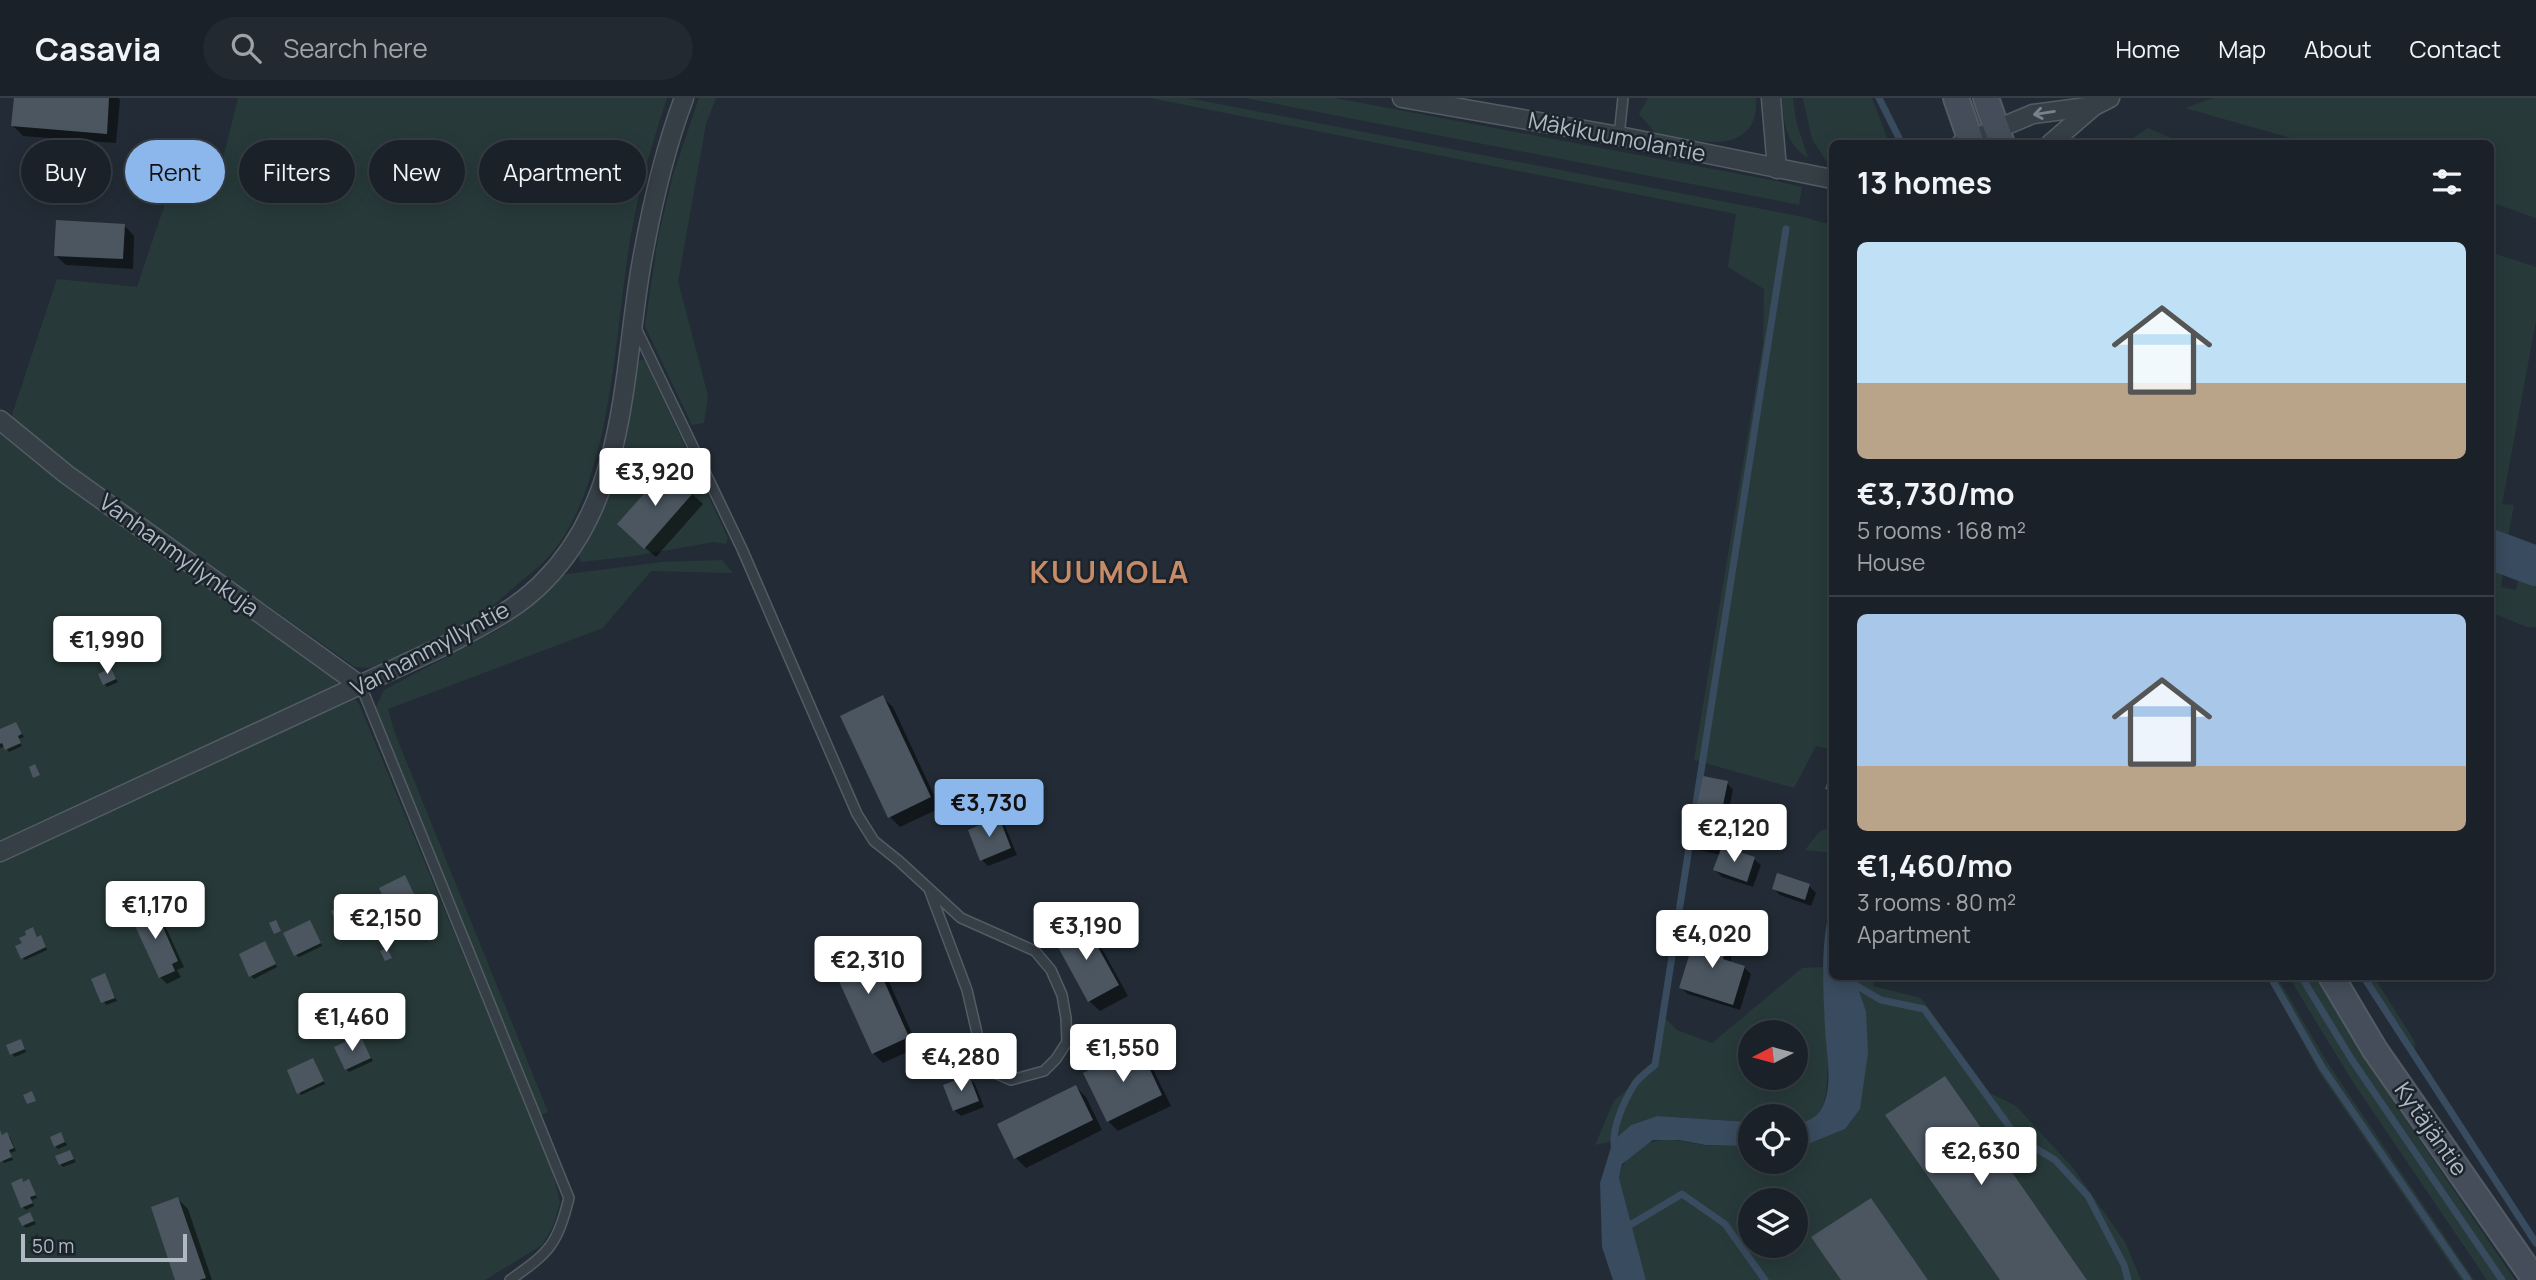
<!DOCTYPE html>
<meta charset="utf-8">
<style>
:root{--surface:#1a2128;--page:#232930;--text:#f1f3f6;--muted:#9fa3a8;--line:#383e45;--accent:#8cb7ec}
body{margin:0;font-family:Manrope,sans-serif;background:var(--page);color:var(--text);height:100vh;display:flex;flex-direction:column;font-size:26px;white-space:nowrap}
*{box-sizing:border-box;margin:0}
p{font-size:23px;color:var(--muted)}
.icon{flex:none;width:38px;height:38px;fill:none;stroke:currentColor;stroke-width:2;stroke-linecap:round;stroke-linejoin:round}
.map{position:relative;flex:1;overflow:hidden}
.sheet{position:absolute;left:1829px;top:42px;width:665px;height:840px;display:flex;flex-direction:column;background:var(--surface);border-radius:10px;box-shadow:0 4px 18px #0003,0 0 0 2px var(--line)}
.sheet>*{flex:none}
.top-card{position:absolute;left:21px;top:42px;width:665px;height:63px;display:flex;gap:14px}
.needle{width:46px;rotate:264deg}
.tools{position:absolute;left:1738px;top:922px;display:grid;gap:14px}
.tools a{display:grid;place-items:center;width:70px;height:70px;border-radius:50%;background:var(--surface);box-shadow:0 4px 18px #0003,0 0 0 2px var(--line);font-size:35px}
.scale{position:absolute;left:21px;bottom:18px;width:166px;box-sizing:border-box;padding-left:7px;border:4px solid #b0b9c3;border-top:0;font-size:19px;line-height:24px;white-space:nowrap;color:#b0b9c3;-webkit-text-stroke:5px #1b232b;paint-order:stroke}
.price{position:absolute;translate:-50% -60px;padding:0 16px;border-radius:7px;background:#fff;color:#222;font-size:23px;line-height:46px;filter:drop-shadow(0 2px 4px #0008)}
.price::after{content:'';position:absolute;left:50%;top:42px;width:21px;height:16px;margin-left:-10px;background:inherit;clip-path:polygon(0 0,100% 0,50% 100%)}
.price.current{background:var(--accent);color:#111}
ul{padding:0;list-style:none}
li{display:grid;align-content:center;gap:14px;height:371px;padding:0 28px}
li+li{border-top:2px solid var(--line)}
li span{display:grid;place-items:center;height:217px;border-radius:10px;color:#555}
li>.icon{margin-inline-start:auto}
span .icon{width:126px;height:126px;fill:#fffc;stroke-width:1}
li b{font-size:30px}
h2{display:flex;justify-content:space-between;align-items:center;height:84px;padding:0 28px;font-size:30px}
.pill{padding:0 24px;border-radius:32px;background:var(--surface);box-shadow:0 4px 18px #0003,0 0 0 2px var(--line);font-size:24px;line-height:63px}
.pill.current{background:var(--accent);color:#111}
header{display:flex;align-items:center;gap:42px;box-sizing:border-box;height:98px;padding:0 35px;background:var(--surface);border-bottom:2px solid var(--line)}
header strong{font-size:33px}
nav{display:flex;gap:38px;margin-inline-start:auto;font-size:24px}
.search{width:490px;height:63px;background:var(--page);display:flex;align-items:center;gap:18px;box-sizing:border-box;padding:0 24px;border-radius:38px;color:var(--muted);font-size:26px}
.map>svg:first-child{display:block}
.green{fill:#273a39;fill-rule:evenodd}
.water{fill:#394b5e}
.shadow{fill:#0007}
.lines{fill:none;stroke-linecap:round;stroke-linejoin:round}
.stream{stroke:#394b5e;stroke-width:7}
.river{stroke:#394b5e;stroke-width:40}
.building{fill:#4b5661}
.lane-casing{stroke:#535c64;stroke-width:12}
.street-casing{stroke:#535c64;stroke-width:21}
.secondary-casing{stroke:#535c64;stroke-width:28}
.lane{stroke:#363e46;stroke-width:9}
.street{stroke:#363e46;stroke-width:18}
.secondary{stroke:#444d59;stroke-width:24}
.oneway{stroke:#79828b}
.labels{text-anchor:middle;stroke-width:5;stroke-linejoin:round;paint-order:stroke}
.street-label{font-size:23px;fill:#b0b9c3;stroke:#1b232b}
.district-label{font-size:30px;font-weight:bold;letter-spacing:2px;fill:#c88b67;stroke:#1b232b}
</style>
<header>
<strong>Casavia</strong>
<div class="search"><svg class="icon" aria-label="search" viewBox="0 0 24 24"><circle cx="10" cy="10" r="6"/><path d="M15 15l6 6"/></svg>Search here</div>
<nav><a>Home</a><a>Map</a><a>About</a><a>Contact</a></nav>
</header>
<div class="map">
<svg width="2536" height="1182" viewBox="0 0 2536 1182">
<rect width="100%" height="100%" fill="#232c36"/>
<g class="green">
<path d="M 238,0 L 667,0 C 650,51 636,101 628,155 C 615,242 610,374 558,447 C 548,461 534,473 520,484 C 507,495 494,508 479,518 C 452,538 415,551 384,565 L 369,570 L 355,569 L 73,371 L 10,323 L 57,181 L 137,189 L 171,88 L 220,73 Z"/>
<polygon points="699,0 716,0 706,26 678,183 708,298 704,325 692,327 645,228 658,140 673,77"/>
<polygon points="1150,0 1188,0 1803,119 1832,127 1832,651 1816,648 1794,690 1694,662 1763,245 1764,191 1728,169 1736,116"/>
<polygon points="1245,0 1335,0 1771,82 1802,89 1799,107 1795,106"/>
<path d="M 1648,0 L 1756,0 C 1759,46 1721,48 1686,41 C 1678,40 1665,40 1658,36 C 1651,32 1645,22 1639,16 Z"/>
<path d="M 1782,0 L 1793,0 L 1796,23 L 1808,60 C 1786,46 1784,25 1782,0 Z"/>
<polygon points="1803,0 1872,0 1889,45 1832,46 1832,66 1828,66 1812,41"/>
<polygon points="2213,0 2536,0 2536,120 2490,104 2490,46 2308,45 2185,10"/>
<polygon points="2148,30 2183,45 2125,45"/>
<polygon points="2490,154 2536,169 2536,223 2502,406 2514,407 2508,439 2490,434"/>
<path d="M 641,261 L 645,263 L 728,440 L 726,446 L 714,444 L 634,458 L 581,464 L 578,456 C 616,398 628,333 638,265 Z"/>
<polygon points="0,335 136,440 332,576 359,606 552,1071 560,1105 553,1128 542,1147 485,1182 0,1182"/>
<polygon points="722,462 733,475 651,473 603,530 388,611 394,633 548,1014 541,1017 383,634 376,609 384,592 500,531 532,506 560,477 662,464"/>
<polygon points="2490,470 2503,473 2501,489 2516,492 2520,473 2536,478 2536,529 2527,529 2490,514"/>
<polygon points="1832,728 1832,755 1805,752 1819,734"/>
<path d="M 1823,869 L 1828,964 L 1826,996 L 1822,1011 L 1813,1021 L 1796,1026 L 1796,1018 L 1750,1018 L 1750,1024 L 1657,1018 L 1631,1027 L 1613,1043 L 1595,1047 L 1614,1003 L 1655,967 L 1661,916 L 1677,932 L 1712,945 L 1802,870 ZM 1750,934 L 1796,934 L 1796,980 L 1750,980 Z"/>
<path d="M 1854,879 L 1875,879 L 1873,888 L 1921,900 L 1990,995 L 2016,1008 L 2073,1070 L 2125,1144 L 2141,1182 L 2087,1182 L 1945,978 L 1885,1017 L 2000,1182 L 1928,1182 L 1871,1100 L 1812,1139 L 1841,1182 L 1646,1182 L 1619,1080 C 1622,1068 1625,1061 1636,1053 C 1662,1034 1677,1044 1705,1047 C 1720,1049 1735,1044 1750,1048 L 1750,1064 L 1796,1064 L 1796,1051 L 1845,1031 L 1866,913 ZM 1750,1102 L 1796,1102 L 1796,1148 L 1750,1148 Z"/>
<polygon points="2267,879 2277,879 2327,964 2474,1182 2461,1182 2319,974"/>
<polygon points="2289,879 2315,879 2370,969 2515,1182 2487,1182 2351,981"/>
<polygon points="2363,879 2374,879 2415,944 2414,958"/>
</g>
<g class="water">
<polygon points="2490,434 2508,439 2503,473 2490,470"/>
<polygon points="2525,445 2536,453 2536,478 2520,473"/>
<path d="M 1832,802 L 1832,878 L 1854,879 L 1866,913 L 1868,955 L 1860,1011 L 1845,1031 L 1796,1051 L 1796,1026 C 1807,1023 1816,1021 1822,1010 C 1834,987 1826,955 1825,930 C 1823,888 1820,843 1832,802 Z"/>
<polygon points="1657,1018 1750,1024 1750,1048 1706,1047 1679,1042 1653,1042 1622,1066 1619,1080 1646,1182 1613,1182 1602,1149 1600,1085 1613,1043 1631,1027"/>
</g>
<g class="shadow">
<polygon points="16,0 118,0 120,2 116,45 23,38 13,28"/>
<polygon points="124,127 134,138 133,171 66,167 55,157"/>
<polygon points="667,373 703,406 656,459 629,436"/>
<polygon points="110,572 118,584 107,589 105,586"/>
<polygon points="882,599 893,609 940,710 900,729 890,719"/>
<polygon points="16,626 24,639 19,641 22,648 9,654 5,648 0,650 0,633"/>
<polygon points="1727,685 1733,692 1721,749 1754,761 1761,767 1753,789 1722,779 1715,772 1721,757 1698,752 1691,745"/>
<polygon points="999,721 1005,728 1017,757 988,768 982,762"/>
<polygon points="407,782 417,803 394,815 391,812"/>
<polygon points="1809,788 1816,795 1811,808 1780,797 1774,791"/>
<polygon points="360,806 370,827 346,838 343,835"/>
<polygon points="152,809 159,815 184,869 177,872 181,879 167,886 160,879"/>
<polygon points="1084,826 1094,836 1128,898 1100,913 1089,903"/>
<polygon points="312,827 322,848 299,859 296,857"/>
<polygon points="33,831 38,840 43,842 47,852 25,862 22,860 24,846"/>
<polygon points="864,842 875,852 918,949 883,965 873,955"/>
<polygon points="1728,844 1734,850 1730,865 1744,869 1751,876 1740,912 1688,896 1681,890"/>
<polygon points="267,848 277,869 254,881 251,878"/>
<polygon points="105,877 117,903 106,907 93,882"/>
<polygon points="360,939 373,963 349,974 346,971"/>
<polygon points="23,946 26,954 15,959 12,956"/>
<polygon points="1138,951 1148,961 1171,1008 1118,1033 1108,1023"/>
<polygon points="315,965 325,986 301,997 299,994"/>
<polygon points="968,979 975,986 984,1009 961,1018 954,1012"/>
<polygon points="1076,989 1086,999 1102,1032 1026,1070 1016,1060"/>
<polygon points="0,1036 10,1039 16,1053 10,1055 13,1062 4,1065 0,1059"/>
<polygon points="61,1036 67,1047 58,1051 55,1048"/>
<polygon points="69,1054 76,1064 63,1069 60,1066"/>
<polygon points="29,1083 37,1100 32,1102 34,1108 26,1112 23,1109 24,1085"/>
<polygon points="178,1101 188,1111 212,1182 177,1182"/>
<polygon points="30,1117 36,1126 26,1130 23,1127"/>
</g>
<g class="lines">
<g class="stream">
<polyline points="1879,0 1899,40"/>
<polyline points="1840,878 1881,902 1924,911 2017,1039 2055,1062 2088,1098 2124,1167 2128,1182"/>
<polyline points="2270,878 2322,969 2468,1182"/>
<polyline points="2301,878 2352,962 2502,1182"/>
<polyline points="2363,878 2536,1145"/>
<path d="M 1615,1052 C 1610,1033 1624,1003 1634,987 C 1639,979 1648,973 1655,967 L 1786,131"/>
<polyline points="1625,1130 1682,1096 1725,1126 1765,1182"/>
</g>
<polyline class="river" points="2490,451 2536,468"/>
</g>
<g class="building">
<polygon points="14,0 109,0 107,36 11,28"/>
<polygon points="56,122 125,126 123,161 54,158"/>
<polygon points="667,370 694,394 644,451 617,426"/>
<polygon points="111,570 116,581 103,587 98,576"/>
<polygon points="883,597 931,699 888,720 840,618"/>
<polygon points="16,624 22,636 18,638 21,645 5,652 2,645 0,646 0,631"/>
<polygon points="35,666 40,677 33,680 29,669"/>
<polygon points="1832,670 1832,694 1825,691"/>
<polygon points="1703,678 1728,683 1714,751 1689,746"/>
<polygon points="999,719 1011,750 980,763 968,732"/>
<polygon points="1722,748 1755,759 1747,784 1713,772"/>
<polygon points="1777,775 1810,786 1805,802 1772,791"/>
<polygon points="405,777 416,800 389,813 379,790"/>
<polygon points="358,801 368,824 342,836 331,813"/>
<polygon points="153,807 178,863 172,866 175,873 159,880 130,817"/>
<polygon points="276,822 281,833 274,836 269,825"/>
<polygon points="310,822 321,845 294,858 283,835"/>
<polygon points="1084,824 1119,887 1088,904 1053,840"/>
<polygon points="33,829 37,839 41,837 46,849 21,861 15,848 22,845 19,840 26,837 25,833"/>
<polygon points="1697,832 1729,842 1723,861 1745,868 1733,907 1679,890"/>
<polygon points="865,840 909,939 872,956 827,857"/>
<polygon points="265,843 276,866 249,879 239,856"/>
<polygon points="387,850 392,860 385,863 380,853"/>
<polygon points="105,875 115,900 101,905 91,881"/>
<polygon points="360,937 371,960 345,972 334,949"/>
<polygon points="21,941 25,951 10,957 6,947"/>
<polygon points="1139,948 1162,997 1107,1024 1083,975"/>
<polygon points="313,960 324,983 297,996 287,972"/>
<polygon points="969,977 979,1003 953,1013 943,987"/>
<polygon points="1945,978 2087,1182 2000,1182 1885,1017"/>
<polygon points="1076,987 1093,1022 1014,1061 997,1026"/>
<polygon points="32,993 36,1003 27,1006 23,997"/>
<polygon points="0,1032 2,1037 7,1034 14,1050 9,1052 12,1059 0,1064"/>
<polygon points="61,1034 65,1044 54,1049 50,1039"/>
<polygon points="70,1052 74,1061 59,1067 55,1058"/>
<polygon points="22,1080 23,1084 29,1081 36,1097 30,1099 33,1105 21,1110 11,1085"/>
<polygon points="178,1099 206,1180 199,1182 175,1182 151,1109"/>
<polygon points="1871,1100 1928,1182 1841,1182 1811,1139"/>
<polygon points="30,1114 34,1123 22,1128 18,1120"/>
</g>
<g class="lines">
<defs>
<g id="lane">
<polyline points="1619,38 1623,0"/>
<polyline points="635,228 742,451 857,716 874,743 899,763 961,820 1035,853 1051,872 1062,897 1066,920 1067,944 1056,961 1044,973 1011,982 995,975 983,961 967,892 929,791"/>
<path d="M 361,588 L 569,1100 C 557,1147 550,1154 510,1182"/>
</g>
<g id="street">
<polyline points="1402,0 1619,38 1832,81"/>
<polyline points="1771,0 1777,71"/>
<polyline points="1961,46 2033,16 2094,8"/>
<polyline points="2050,46 2094,8 2110,0"/>
<polyline points="0,322 66,376 361,588"/>
<path d="M 0,754 L 448,546 C 482,528 519,510 545,482 C 625,401 623,279 640,174 C 650,115 663,56 684,0"/>
</g>
<g id="secondary">
<polyline points="1956,0 1972,46"/>
<polyline points="1986,0 2002,46"/>
<polyline points="2331,878 2375,952 2535,1182"/>
</g>
</defs>
<use href="#lane" class="lane-casing"/>
<use href="#street" class="street-casing"/>
<use href="#secondary" class="secondary-casing"/>
<use href="#lane" class="lane"/>
<use href="#street" class="street"/>
<use href="#secondary" class="secondary"/>
</g>
<defs><path id="oneway-shaft" d="M-6 0H5M1.5-3L5.5 0L1.5 3" fill="none" stroke-width="1.6" stroke-linecap="round" stroke-linejoin="round" transform="scale(1.75)"/></defs>
<use class="oneway" href="#oneway-shaft" transform="translate(2044 15) rotate(171)"/>
<g class="labels">
<g class="street-label">
<text transform="translate(1617 39) rotate(11)" y="8">Mäkikuumolantie</text>
<text transform="translate(179 457) rotate(36)" y="8">Vanhanmyllynkuja</text>
<text transform="translate(430 551) rotate(-28)" y="8">Vanhanmyllyntie</text>
<text transform="translate(2431 1031) rotate(55)" y="8">Kytäjäntie</text>
</g>
<g class="district-label">
<text x="1110" y="485">KUUMOLA</text>
</g>
</g>
</svg>
<div class="tools">
<a><svg class="needle" viewBox="-14 -14 28 28"><path d="M0-13l5 13h-10z" fill="#e53935"/><path d="M0 13l5-13h-10z" fill="#9fa3a8"/></svg></a>
<a><svg class="icon" aria-label="locate" viewBox="0 0 24 24"><circle cx="12" cy="12" r="6"/><path d="M12 2v4M12 18v4M2 12h4M18 12h4"/></svg></a>
<a><svg class="icon" aria-label="layers" viewBox="0 0 24 24"><path d="M12 4l9 5-9 5-9-5zM3 14l9 5 9-5"/></svg></a>
</div>
<div class="scale">50 m</div>
<b class="price" style="left:655px;top:410px">€3,920</b>
<b class="price" style="left:107px;top:578px">€1,990</b>
<b class="price current" style="left:989px;top:741px">€3,730</b>
<b class="price" style="left:1734px;top:766px">€2,120</b>
<b class="price" style="left:155px;top:843px">€1,170</b>
<b class="price" style="left:386px;top:856px">€2,150</b>
<b class="price" style="left:1086px;top:864px">€3,190</b>
<b class="price" style="left:1712px;top:872px">€4,020</b>
<b class="price" style="left:868px;top:898px">€2,310</b>
<b class="price" style="left:352px;top:955px">€1,460</b>
<b class="price" style="left:1123px;top:986px">€1,550</b>
<b class="price" style="left:961px;top:995px">€4,280</b>
<b class="price" style="left:1981px;top:1089px">€2,630</b>
<div class="top-card">
<a class="pill">Buy</a>
<a class="pill current">Rent</a>
<a class="pill">Filters</a>
<a class="pill">New</a>
<a class="pill">Apartment</a>
</div>
<section class="sheet">
<h2>13 homes<svg class="icon" aria-label="filters" viewBox="0 0 24 24"><path d="M4 7h16M4 17h16"/><circle cx="9" cy="7" r="2"/><circle cx="15" cy="17" r="2"/></svg></h2>
<ul>
<li><span style="background:linear-gradient(#bfe0f5 65%,#b9a48a 0)"><svg class="icon" aria-label="home" viewBox="0 0 24 24"><path d="M3 11l9-7 9 7M6 9v11h12V9"/></svg></span><div><b>€3,730/mo</b><p>5 rooms · 168 m²</p><p>House</p></div></li>
<li><span style="background:linear-gradient(#a9c7e8 70%,#b9a48a 0)"><svg class="icon" aria-label="home" viewBox="0 0 24 24"><path d="M3 11l9-7 9 7M6 9v11h12V9"/></svg></span><div><b>€1,460/mo</b><p>3 rooms · 80 m²</p><p>Apartment</p></div></li>
</ul>
</section>
</div>
